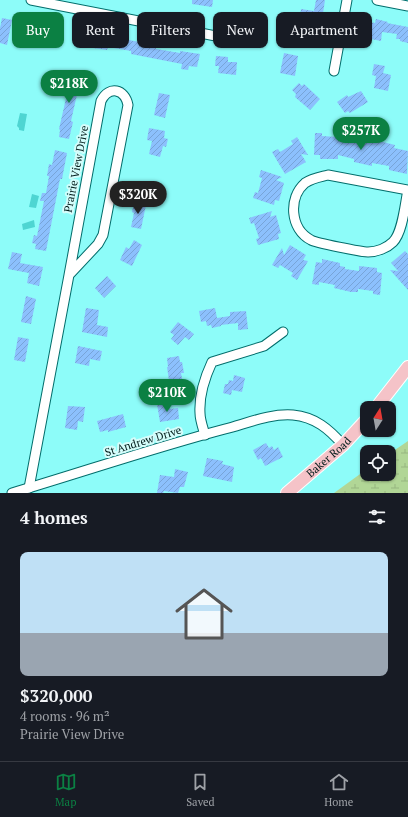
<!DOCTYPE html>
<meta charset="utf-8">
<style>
:root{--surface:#171b24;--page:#242831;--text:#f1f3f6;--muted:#9ea1a6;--line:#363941;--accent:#0b8043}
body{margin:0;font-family:"PT Serif",serif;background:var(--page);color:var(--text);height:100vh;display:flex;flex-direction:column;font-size:15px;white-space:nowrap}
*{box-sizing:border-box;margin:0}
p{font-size:13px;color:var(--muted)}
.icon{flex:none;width:22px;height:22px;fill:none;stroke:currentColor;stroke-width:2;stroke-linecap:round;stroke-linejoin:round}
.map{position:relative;height:493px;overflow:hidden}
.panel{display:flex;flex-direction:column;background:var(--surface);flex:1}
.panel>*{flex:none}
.hud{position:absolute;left:12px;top:12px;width:384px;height:36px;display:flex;gap:8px}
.needle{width:26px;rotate:11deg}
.controls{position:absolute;left:360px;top:401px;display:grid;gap:8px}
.controls a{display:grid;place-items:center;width:36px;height:36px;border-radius:8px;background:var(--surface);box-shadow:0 1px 3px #0004;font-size:20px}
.price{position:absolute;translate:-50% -34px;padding:0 9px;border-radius:14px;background:var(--accent);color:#fff;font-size:13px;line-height:26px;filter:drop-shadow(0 1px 2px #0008)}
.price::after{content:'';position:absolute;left:50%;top:24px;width:12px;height:9px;margin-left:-6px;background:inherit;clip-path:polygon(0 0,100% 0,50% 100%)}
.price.selected{background:#222;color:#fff}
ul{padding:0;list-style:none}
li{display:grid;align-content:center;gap:8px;height:212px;padding:0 20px}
li span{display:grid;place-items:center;height:124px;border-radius:8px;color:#555}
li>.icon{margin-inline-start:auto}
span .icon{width:72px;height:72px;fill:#fffc;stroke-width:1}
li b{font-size:17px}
h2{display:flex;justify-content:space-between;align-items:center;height:48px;padding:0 20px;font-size:17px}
.tag{padding:0 14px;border-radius:8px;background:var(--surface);box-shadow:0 1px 3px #0004;font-size:14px;line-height:36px}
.tag.selected{background:var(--accent);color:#fff}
.dock{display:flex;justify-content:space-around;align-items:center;height:56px;border-top:1px solid var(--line);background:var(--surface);font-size:11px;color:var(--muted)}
.dock a{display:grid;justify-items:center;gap:2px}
.dock .selected{color:var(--accent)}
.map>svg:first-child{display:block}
.wetland{fill:url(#wetland-marsh)}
.water{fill:#4ed5d2}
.building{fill:url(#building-hatch)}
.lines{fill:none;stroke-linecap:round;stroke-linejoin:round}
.minor-casing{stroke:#026d6b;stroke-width:11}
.major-casing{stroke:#fff;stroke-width:14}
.minor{stroke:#fff;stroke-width:9}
.major{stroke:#f5c3c8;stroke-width:12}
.labels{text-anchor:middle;stroke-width:4;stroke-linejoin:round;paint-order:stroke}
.street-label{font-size:11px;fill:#031c1b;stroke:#d5fdfb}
</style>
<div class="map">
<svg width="408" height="493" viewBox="0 0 408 493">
<defs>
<pattern id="wetland-marsh" width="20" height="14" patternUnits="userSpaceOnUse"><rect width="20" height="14" fill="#b1d696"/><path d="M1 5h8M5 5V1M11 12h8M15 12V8" fill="none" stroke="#97b781"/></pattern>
<pattern id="building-hatch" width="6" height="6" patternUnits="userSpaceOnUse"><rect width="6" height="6" fill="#8cc0fd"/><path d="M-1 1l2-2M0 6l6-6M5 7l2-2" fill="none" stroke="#77a4d8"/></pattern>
</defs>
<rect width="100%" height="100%" fill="#8dfcf9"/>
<polygon class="wetland" points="408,441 408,493 334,493 367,469 367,474 389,474 389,454"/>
<g class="water">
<polygon points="20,113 27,114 24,131 19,130 19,128 17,126"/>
<polygon points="32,194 39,196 36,208 29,207"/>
<polygon points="34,220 35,227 23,230 22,224"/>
</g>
<g class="building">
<polygon points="192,0 213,0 212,7 192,4"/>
<polygon points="316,0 325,0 322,20 314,19 312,31 299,28 301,9 314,11"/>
<polygon points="2,18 12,20 7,45 0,43 0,28"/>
<polygon points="376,19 388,22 387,23 408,27 408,43 400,41 400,39 396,39 397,34 382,32 381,41 361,37 363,21 375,23"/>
<polygon points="24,21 40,23 39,25 60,29 58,40 49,39 49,43 41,41 42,37 36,36 36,33 23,31"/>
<polygon points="74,30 156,45 156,49 180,53 180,51 200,54 197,67 189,66 188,70 181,69 182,64 131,54 131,51 108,47 107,50 86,47 87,43 73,40"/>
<polygon points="284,53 298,56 295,76 280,73"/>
<polygon points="216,56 228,57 228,62 237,62 236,75 218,73 219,66 215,66"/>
<polygon points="374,64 385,66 383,73 391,75 388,91 374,88 376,76 372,75"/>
<polygon points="64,74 81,77 71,121 73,122 69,139 59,137 60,130 59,129 67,94 62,93 64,83 62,83"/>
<polygon points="299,83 302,86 304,84 320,99 310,110 295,97 296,94 292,90"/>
<polygon points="361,91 368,102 350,113 348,111 345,113 337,102 347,95 348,97"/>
<polygon points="159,93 170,95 165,118 154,115"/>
<polygon points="149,128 165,131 164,138 168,139 166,147 163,146 160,157 149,154 152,141 147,140"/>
<polygon points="315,133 322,133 322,136 337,137 338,133 342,133 360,137 359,140 375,143 375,140 395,145 394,148 408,151 407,174 389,170 389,166 372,163 372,166 354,162 354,159 338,155 338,159 320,159 320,155 314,155"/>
<polygon points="297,137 308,155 301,154 306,162 285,174 272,152 278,149 280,152 293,144 291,141"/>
<polygon points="55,150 67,153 62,179 60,179 46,251 35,249 36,244 32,243 34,235 37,236 44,201 40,201 42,193 46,193 49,176 47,176 49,164 52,165"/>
<polygon points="261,170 282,177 276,180 284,183 279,201 275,200 274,205 253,198 255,192 258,193 262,178 259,177"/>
<polygon points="134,203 146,205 141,229 131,227 134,213 132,212"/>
<polygon points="272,211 270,217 276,215 281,233 278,234 279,239 258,245 256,239 259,238 254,223 251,224 249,218"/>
<polygon points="134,240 142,245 132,266 120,260 126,247 129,249"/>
<polygon points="290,245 306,255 303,260 308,261 297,280 291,276 293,273 280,265 278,268 272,265 282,248 284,255"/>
<polygon points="405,251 408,254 408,290 390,270 398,271 391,263"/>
<polygon points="12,252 22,254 20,263 43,267 39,286 27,283 29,273 8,269"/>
<polygon points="322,259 340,263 340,266 345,267 345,269 359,271 359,266 377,268 377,272 382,273 380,295 373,294 373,291 358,289 358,292 351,292 334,288 335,285 319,282 319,285 312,284 316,262 322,263"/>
<polygon points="107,276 116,286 104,298 95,288"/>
<polygon points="26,296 36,299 31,324 21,322"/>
<polygon points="86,308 99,310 97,325 108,327 107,337 82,332"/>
<polygon points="215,308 217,318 230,316 230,312 246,311 248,329 238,330 238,323 221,325 221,326 212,328 211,325 207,326 206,321 201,322 199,311"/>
<polygon points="178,322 194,334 189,340 185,337 178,345 171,339 174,335 170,332"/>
<polygon points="18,337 29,339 25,362 14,360"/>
<polygon points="78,346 102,351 100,361 90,359 89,366 75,363"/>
<polygon points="179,356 180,362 182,362 184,373 181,373 183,384 170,387 167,367 168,367 167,358"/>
<polygon points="234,375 245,378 242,392 232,390 231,395 223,393 225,384 228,384 229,380 233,381"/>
<polygon points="169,402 170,409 178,408 179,419 160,422 157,404"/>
<polygon points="68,406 85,407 83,422 78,421 77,430 65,428"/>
<polygon points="123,414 126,427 108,432 108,430 100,432 97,421"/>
<polygon points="266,443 269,448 272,446 274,450 278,447 283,457 265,466 261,458 258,460 253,450"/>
<polygon points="207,458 223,461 222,464 234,467 232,482 203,476"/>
<polygon points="175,469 188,472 184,487 180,487 178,493 164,491 163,493 157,493 160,475 174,477"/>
</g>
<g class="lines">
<defs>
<g id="minor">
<polyline points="31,0 226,38"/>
<polyline points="377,0 408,6"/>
<polyline points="334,71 347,0"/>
<path d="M 328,175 L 408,190 C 405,203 403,232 393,242 C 387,248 377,252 368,252 C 362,252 316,243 311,240 C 290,229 288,198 305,183 C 312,178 320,177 328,175 Z"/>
<path d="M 205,435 C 203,428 200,420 200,413 C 199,396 205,377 212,362 L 264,346 L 283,332"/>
<path d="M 29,488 L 69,275 L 98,244 L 103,235 L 128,105 C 125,89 109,85 101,101 L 69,275"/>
<path d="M 12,493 C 83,472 153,448 225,429 C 245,424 271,413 293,415 C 315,417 329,429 343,445"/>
</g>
<g id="major">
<polyline points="376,408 408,367"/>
<path id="s1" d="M 287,493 L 343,445 L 367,419"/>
</g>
</defs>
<use href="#minor" class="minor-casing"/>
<use href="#major" class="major-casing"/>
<use href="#minor" class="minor"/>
<use href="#major" class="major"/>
</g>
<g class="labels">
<g class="street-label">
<text transform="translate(76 169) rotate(-79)" y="4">Prairie View Drive</text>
<text transform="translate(143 441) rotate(-17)" y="4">St Andrew Drive</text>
<text dy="4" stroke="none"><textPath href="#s1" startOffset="55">Baker Road</textPath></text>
</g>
</g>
</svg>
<div class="controls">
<a><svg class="needle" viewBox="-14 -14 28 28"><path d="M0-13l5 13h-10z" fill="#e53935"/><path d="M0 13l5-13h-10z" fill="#9ea1a6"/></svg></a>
<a><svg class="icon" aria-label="locate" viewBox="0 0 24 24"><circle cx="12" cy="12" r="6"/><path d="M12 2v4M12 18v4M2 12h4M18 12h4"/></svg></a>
</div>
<b class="price" style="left:69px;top:104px">$218K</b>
<b class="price" style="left:361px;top:151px">$257K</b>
<b class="price selected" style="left:138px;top:215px">$320K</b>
<b class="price" style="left:167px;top:413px">$210K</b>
<div class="hud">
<a class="tag selected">Buy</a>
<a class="tag">Rent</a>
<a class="tag">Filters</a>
<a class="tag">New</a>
<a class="tag">Apartment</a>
</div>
</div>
<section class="panel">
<h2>4 homes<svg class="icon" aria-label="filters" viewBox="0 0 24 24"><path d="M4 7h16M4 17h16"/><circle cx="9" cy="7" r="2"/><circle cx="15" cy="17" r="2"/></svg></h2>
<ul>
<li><span style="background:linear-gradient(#bfe0f5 65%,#9aa5b1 0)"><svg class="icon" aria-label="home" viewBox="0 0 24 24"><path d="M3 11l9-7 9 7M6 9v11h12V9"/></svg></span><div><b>$320,000</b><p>4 rooms · 96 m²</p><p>Prairie View Drive</p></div></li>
</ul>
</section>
<nav class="dock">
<a class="selected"><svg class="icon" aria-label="map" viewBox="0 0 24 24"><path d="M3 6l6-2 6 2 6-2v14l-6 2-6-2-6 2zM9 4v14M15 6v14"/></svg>Map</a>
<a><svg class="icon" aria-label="saved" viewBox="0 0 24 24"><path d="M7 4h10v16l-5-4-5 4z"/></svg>Saved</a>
<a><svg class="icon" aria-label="home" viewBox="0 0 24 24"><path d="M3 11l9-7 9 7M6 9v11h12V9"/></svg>Home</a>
</nav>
